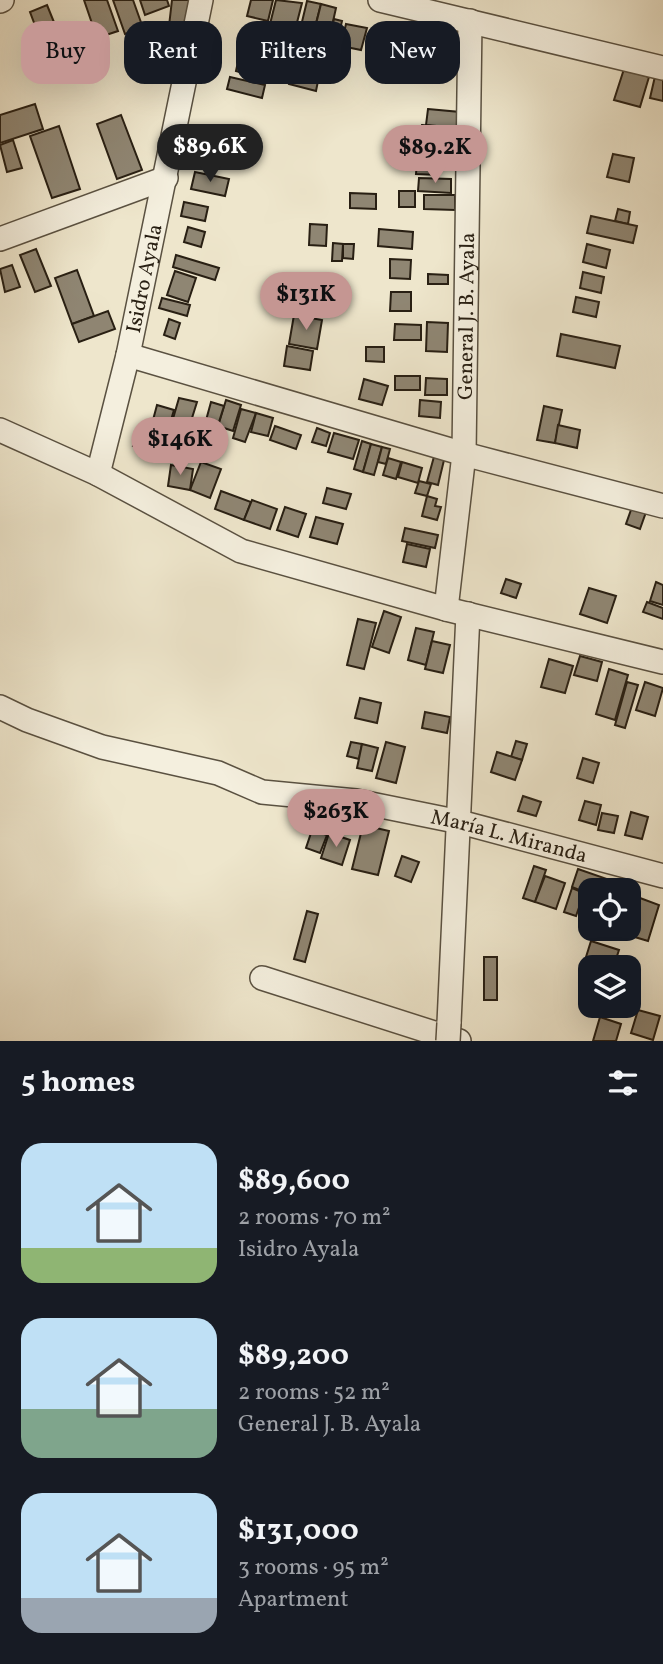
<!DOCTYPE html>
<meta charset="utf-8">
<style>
:root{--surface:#171b24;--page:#242831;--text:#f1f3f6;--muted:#9ea1a6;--accent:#c59692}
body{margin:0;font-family:Vollkorn,serif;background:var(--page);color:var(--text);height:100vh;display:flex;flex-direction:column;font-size:26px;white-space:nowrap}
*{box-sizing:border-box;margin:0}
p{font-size:23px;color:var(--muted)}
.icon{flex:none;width:38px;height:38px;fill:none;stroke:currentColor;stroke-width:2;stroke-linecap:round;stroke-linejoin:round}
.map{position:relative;height:1041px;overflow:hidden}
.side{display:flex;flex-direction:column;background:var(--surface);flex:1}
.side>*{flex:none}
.guide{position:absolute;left:21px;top:21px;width:621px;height:63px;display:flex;gap:14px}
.buttons{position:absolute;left:578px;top:878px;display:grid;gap:14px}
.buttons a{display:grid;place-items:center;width:63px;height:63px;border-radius:14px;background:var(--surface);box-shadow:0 7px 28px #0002;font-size:35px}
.price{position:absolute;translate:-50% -60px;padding:0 16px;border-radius:24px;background:var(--accent);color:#111;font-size:23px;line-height:46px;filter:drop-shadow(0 2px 4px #0008)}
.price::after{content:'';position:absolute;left:50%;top:42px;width:21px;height:16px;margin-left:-10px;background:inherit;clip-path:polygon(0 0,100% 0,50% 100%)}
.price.active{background:#222;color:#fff}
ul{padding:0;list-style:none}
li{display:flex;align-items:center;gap:21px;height:175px;padding:0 21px}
li span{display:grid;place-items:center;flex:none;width:196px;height:140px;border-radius:21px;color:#555}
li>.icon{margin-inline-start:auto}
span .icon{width:84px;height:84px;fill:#fffc;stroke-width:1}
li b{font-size:30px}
h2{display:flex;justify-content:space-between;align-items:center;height:84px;padding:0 21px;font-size:30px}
.pill{padding:0 24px;border-radius:21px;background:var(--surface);box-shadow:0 7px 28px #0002;font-size:24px;line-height:63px}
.pill.active{background:var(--accent);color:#111}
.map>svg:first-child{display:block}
.building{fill:#8f8673;stroke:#281f13;stroke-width:2}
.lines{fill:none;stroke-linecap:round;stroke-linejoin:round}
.minor-casing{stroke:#5a5141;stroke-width:26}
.minor{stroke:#f4efde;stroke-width:23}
.minor-bridge-casing{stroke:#5a5141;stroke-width:26;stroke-linecap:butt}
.minor-bridge{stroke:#f4efde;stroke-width:23}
.labels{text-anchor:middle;stroke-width:6;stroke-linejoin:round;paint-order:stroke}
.street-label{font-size:21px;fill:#281f13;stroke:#f4efde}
</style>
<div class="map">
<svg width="663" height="1041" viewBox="0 0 663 1041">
<rect width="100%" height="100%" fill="#eee6cc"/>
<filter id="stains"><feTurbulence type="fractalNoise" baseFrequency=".00286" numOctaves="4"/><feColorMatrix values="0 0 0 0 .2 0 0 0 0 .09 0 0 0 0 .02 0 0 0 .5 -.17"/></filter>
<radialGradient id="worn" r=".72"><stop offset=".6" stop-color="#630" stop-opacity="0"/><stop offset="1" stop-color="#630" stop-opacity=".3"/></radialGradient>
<g class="building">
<polygon points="84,0 107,0 118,31 97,38"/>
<polygon points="113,0 133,0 143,28 125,34"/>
<polygon points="140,0 167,0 169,6 145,15"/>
<polygon points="172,0 192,0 190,28 169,26"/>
<polygon points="251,0 273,0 268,21 247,16"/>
<polygon points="276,0 302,3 293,38 268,32"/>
<polygon points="307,1 321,4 308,54 295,51"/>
<polygon points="321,4 336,8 328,44 312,40"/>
<polygon points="47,5 62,42 44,49 30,12"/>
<polygon points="334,19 342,21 336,46 328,44"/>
<polygon points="346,24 367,28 361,50 341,46"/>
<polygon points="396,30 431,37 422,82 387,74"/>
<polygon points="312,40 331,45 324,72 305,68"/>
<polygon points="433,46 451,48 447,80 429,78"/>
<polygon points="240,52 259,56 254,76 236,71"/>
<polygon points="292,69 319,76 316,91 289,84"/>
<polygon points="624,69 649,77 640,107 614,100"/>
<polygon points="656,72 663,74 663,101 650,98"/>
<polygon points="230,77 265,85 262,98 227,89"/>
<polygon points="35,104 43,129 0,143 0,115"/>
<polygon points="428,109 460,112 458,128 426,125"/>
<polygon points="121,115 142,170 117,179 97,124"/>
<polygon points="422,125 450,128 448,141 420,138"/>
<polygon points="59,126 80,189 52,198 30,136"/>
<polygon points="229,134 242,137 236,163 222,160"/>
<polygon points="401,136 434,139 432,159 399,156"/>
<polygon points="13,140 22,168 7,172 0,145"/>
<polygon points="613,154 634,158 629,182 607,177"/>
<polygon points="417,161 439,162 439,175 416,174"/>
<polygon points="195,172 229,179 225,196 191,189"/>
<polygon points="419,178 451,179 451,193 418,191"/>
<rect x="399" y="191" width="16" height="16"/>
<polygon points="350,193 376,194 376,209 350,208"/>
<polygon points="424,195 455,195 455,210 424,209"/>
<polygon points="184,202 208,207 205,221 181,216"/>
<polygon points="618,209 630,212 628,224 615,221"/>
<polygon points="591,216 637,226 633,243 587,233"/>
<polygon points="310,224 327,225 326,246 309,245"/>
<polygon points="188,227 205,232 201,247 184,242"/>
<polygon points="379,229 413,232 412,249 378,246"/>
<polygon points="333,243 343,244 342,261 332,261"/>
<polygon points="343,244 354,244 353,259 343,258"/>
<polygon points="587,244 610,250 606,268 583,262"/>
<polygon points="36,249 51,286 35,292 20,255"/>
<polygon points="176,255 219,268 215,280 173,267"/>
<polygon points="390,259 411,260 410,279 390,278"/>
<polygon points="12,265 20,287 5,292 0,269"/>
<polygon points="77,270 94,316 72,324 55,278"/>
<polygon points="175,271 196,278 188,302 167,295"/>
<polygon points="583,272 604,277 601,293 580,288"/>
<polygon points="428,274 448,275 448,284 428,284"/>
<polygon points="391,292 411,292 411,311 390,311"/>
<polygon points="576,297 599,302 596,317 573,312"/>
<polygon points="162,298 190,305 187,316 159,308"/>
<polygon points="108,311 115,329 79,342 72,324"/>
<polygon points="294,315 322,320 317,349 289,344"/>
<polygon points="169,319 180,323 175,339 164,335"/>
<polygon points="427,322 448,323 447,352 426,351"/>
<polygon points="395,324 421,325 421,340 394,340"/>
<polygon points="561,334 620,346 615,368 557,356"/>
<polygon points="287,346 313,351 310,370 284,366"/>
<polygon points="366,347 384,347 384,362 366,361"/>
<rect x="395" y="376" width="25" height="14"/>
<polygon points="426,378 447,379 447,395 425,395"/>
<polygon points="364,379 388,386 382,405 359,399"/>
<polygon points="179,398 197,402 187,434 170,429"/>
<polygon points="226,400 241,405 233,431 218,426"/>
<polygon points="420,400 441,402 440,418 419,416"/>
<polygon points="211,402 224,406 214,438 202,435"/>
<polygon points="157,405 174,410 165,440 149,435"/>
<polygon points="544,406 562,410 555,443 537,440"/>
<polygon points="241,409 256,413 245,442 233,438"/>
<polygon points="256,413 273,418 268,436 251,432"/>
<polygon points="558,425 580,430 577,448 555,443"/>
<polygon points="275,426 301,435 296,449 270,440"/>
<polygon points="317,428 330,433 326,446 312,442"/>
<polygon points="334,433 359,440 353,459 328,452"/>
<polygon points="136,434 149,437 146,449 133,446"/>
<polygon points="362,441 371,444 363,472 354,469"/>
<polygon points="371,444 382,447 374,475 363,472"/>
<polygon points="382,447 390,449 386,464 378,462"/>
<polygon points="435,453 445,456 438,485 427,482"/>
<polygon points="388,458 401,462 396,479 383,475"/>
<polygon points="201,462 221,469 210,498 190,490"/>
<polygon points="402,462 422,468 418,483 398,477"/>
<polygon points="171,465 193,469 190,490 168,486"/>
<polygon points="419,481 431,484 427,496 415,493"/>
<polygon points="327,488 351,494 346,509 323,503"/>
<polygon points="221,491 251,502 244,520 215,509"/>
<polygon points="427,496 437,499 435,506 441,507 437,520 422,516"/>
<polygon points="252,500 277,509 270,529 244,520"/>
<polygon points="285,507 306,514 298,537 277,530"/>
<polygon points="632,507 646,512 640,529 626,524"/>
<polygon points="316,517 343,524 337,544 310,537"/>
<polygon points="405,528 438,535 435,548 402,541"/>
<polygon points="407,544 430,549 426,567 403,562"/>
<polygon points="506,579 521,584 516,598 501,593"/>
<polygon points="656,582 663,585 663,605 650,601"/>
<polygon points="589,588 616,596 607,623 580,614"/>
<polygon points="647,602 663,608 663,619 643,612"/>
<polygon points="384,611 401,617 389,653 372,647"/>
<polygon points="358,619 376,623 364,669 347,665"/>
<polygon points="416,628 434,632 426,665 408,660"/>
<polygon points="432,641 450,645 443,673 425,669"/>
<polygon points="580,656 602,662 597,681 574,675"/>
<polygon points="549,659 573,666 565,693 541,687"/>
<polygon points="609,669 628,675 615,720 596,714"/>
<polygon points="627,682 638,685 625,728 615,725"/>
<polygon points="645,682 663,688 655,716 636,710"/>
<polygon points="360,698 381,703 377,723 355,718"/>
<polygon points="425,712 450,717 447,733 422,728"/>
<polygon points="516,741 527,744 522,760 511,757"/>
<polygon points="351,742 362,744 359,759 347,756"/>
<polygon points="386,742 405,747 396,783 376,778"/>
<polygon points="362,744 378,748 372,771 357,768"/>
<polygon points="497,752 522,760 515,780 491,772"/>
<polygon points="583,758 599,763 593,783 577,778"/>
<polygon points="523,796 541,802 536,816 518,811"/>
<polygon points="585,801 601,805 596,825 579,820"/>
<polygon points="631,812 648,817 642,839 625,835"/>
<polygon points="602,813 618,816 614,833 598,830"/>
<polygon points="363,825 389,831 378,875 352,869"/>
<polygon points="312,830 327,835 320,853 306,848"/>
<polygon points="329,833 350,840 342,865 321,858"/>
<polygon points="402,856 419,862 411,882 395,876"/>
<polygon points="534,866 546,870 535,902 523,898"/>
<polygon points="578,869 607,879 603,891 590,891 590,907 583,905 587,893 572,887"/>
<polygon points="545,876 565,883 556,909 535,902"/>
<polygon points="572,888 584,893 576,916 564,912"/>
<polygon points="640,898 659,905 648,941 628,935"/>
<polygon points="307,911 318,914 305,962 294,959"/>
<polygon points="591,941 619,950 614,965 586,957"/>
<rect x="484" y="957" width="13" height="43"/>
<polygon points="638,1010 660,1016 653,1040 631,1033"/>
<polygon points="600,1017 621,1024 616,1041 593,1041"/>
</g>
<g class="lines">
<defs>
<g id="minor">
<polyline points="380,0 663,68"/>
<polyline points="0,1 2,0"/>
<polyline points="0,239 166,178"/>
<polyline points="128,355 464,454 663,506"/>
<polyline points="0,430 98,474 241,551 446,609 663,662"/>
<path id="s1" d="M 98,474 L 128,355 L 201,0"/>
<path id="s2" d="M 446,609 L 464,454 L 470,21"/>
<path id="s3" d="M 0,707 L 27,720 L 102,747 L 218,773 L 262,792 L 356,801 L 460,822 L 663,876"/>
<polyline points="262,978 459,1041"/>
<polyline points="449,1023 468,614"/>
</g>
</defs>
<use href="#minor" class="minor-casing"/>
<use href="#minor" class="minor"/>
<defs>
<polyline id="minor-bridge" points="448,1041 449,1023"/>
</defs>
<use href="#minor-bridge" class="minor-bridge-casing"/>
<use href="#minor-bridge" class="minor-bridge"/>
</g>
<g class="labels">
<g class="street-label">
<text dy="7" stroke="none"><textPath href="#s1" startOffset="201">Isidro Ayala</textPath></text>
<text dy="7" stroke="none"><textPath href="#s2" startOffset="294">General J. B. Ayala</textPath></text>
<text dy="7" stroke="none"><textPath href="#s3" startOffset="528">María L. Miranda</textPath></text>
</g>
</g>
<rect width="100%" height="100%" filter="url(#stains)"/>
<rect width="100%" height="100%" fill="url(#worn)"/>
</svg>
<div class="buttons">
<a><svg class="icon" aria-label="locate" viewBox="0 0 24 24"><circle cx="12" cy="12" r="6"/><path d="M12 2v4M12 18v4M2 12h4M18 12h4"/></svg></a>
<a><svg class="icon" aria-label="layers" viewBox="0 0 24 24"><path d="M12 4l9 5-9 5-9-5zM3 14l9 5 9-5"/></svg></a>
</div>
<b class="price active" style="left:210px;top:184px">$89.6K</b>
<b class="price" style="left:435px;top:185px">$89.2K</b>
<b class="price" style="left:306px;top:332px">$131K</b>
<b class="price" style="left:180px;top:477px">$146K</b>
<b class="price" style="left:336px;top:849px">$263K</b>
<div class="guide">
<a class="pill active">Buy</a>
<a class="pill">Rent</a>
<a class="pill">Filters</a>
<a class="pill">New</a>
</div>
</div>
<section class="side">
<h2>5 homes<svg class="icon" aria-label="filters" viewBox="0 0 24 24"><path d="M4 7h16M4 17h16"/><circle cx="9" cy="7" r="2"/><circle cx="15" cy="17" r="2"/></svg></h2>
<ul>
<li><span style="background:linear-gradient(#bfe0f5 75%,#8fb573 0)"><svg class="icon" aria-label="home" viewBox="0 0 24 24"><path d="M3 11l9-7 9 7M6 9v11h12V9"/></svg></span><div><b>$89,600</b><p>2 rooms · 70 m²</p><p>Isidro Ayala</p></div></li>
<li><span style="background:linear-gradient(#bfe0f5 65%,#7fa58c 0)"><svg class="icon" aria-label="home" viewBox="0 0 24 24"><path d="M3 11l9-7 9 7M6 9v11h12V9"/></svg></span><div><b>$89,200</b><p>2 rooms · 52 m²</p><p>General J. B. Ayala</p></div></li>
<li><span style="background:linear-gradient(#bfe0f5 75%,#9aa5b1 0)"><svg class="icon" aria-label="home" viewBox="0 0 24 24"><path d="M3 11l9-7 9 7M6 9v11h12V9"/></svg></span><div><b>$131,000</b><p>3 rooms · 95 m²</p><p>Apartment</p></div></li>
</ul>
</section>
